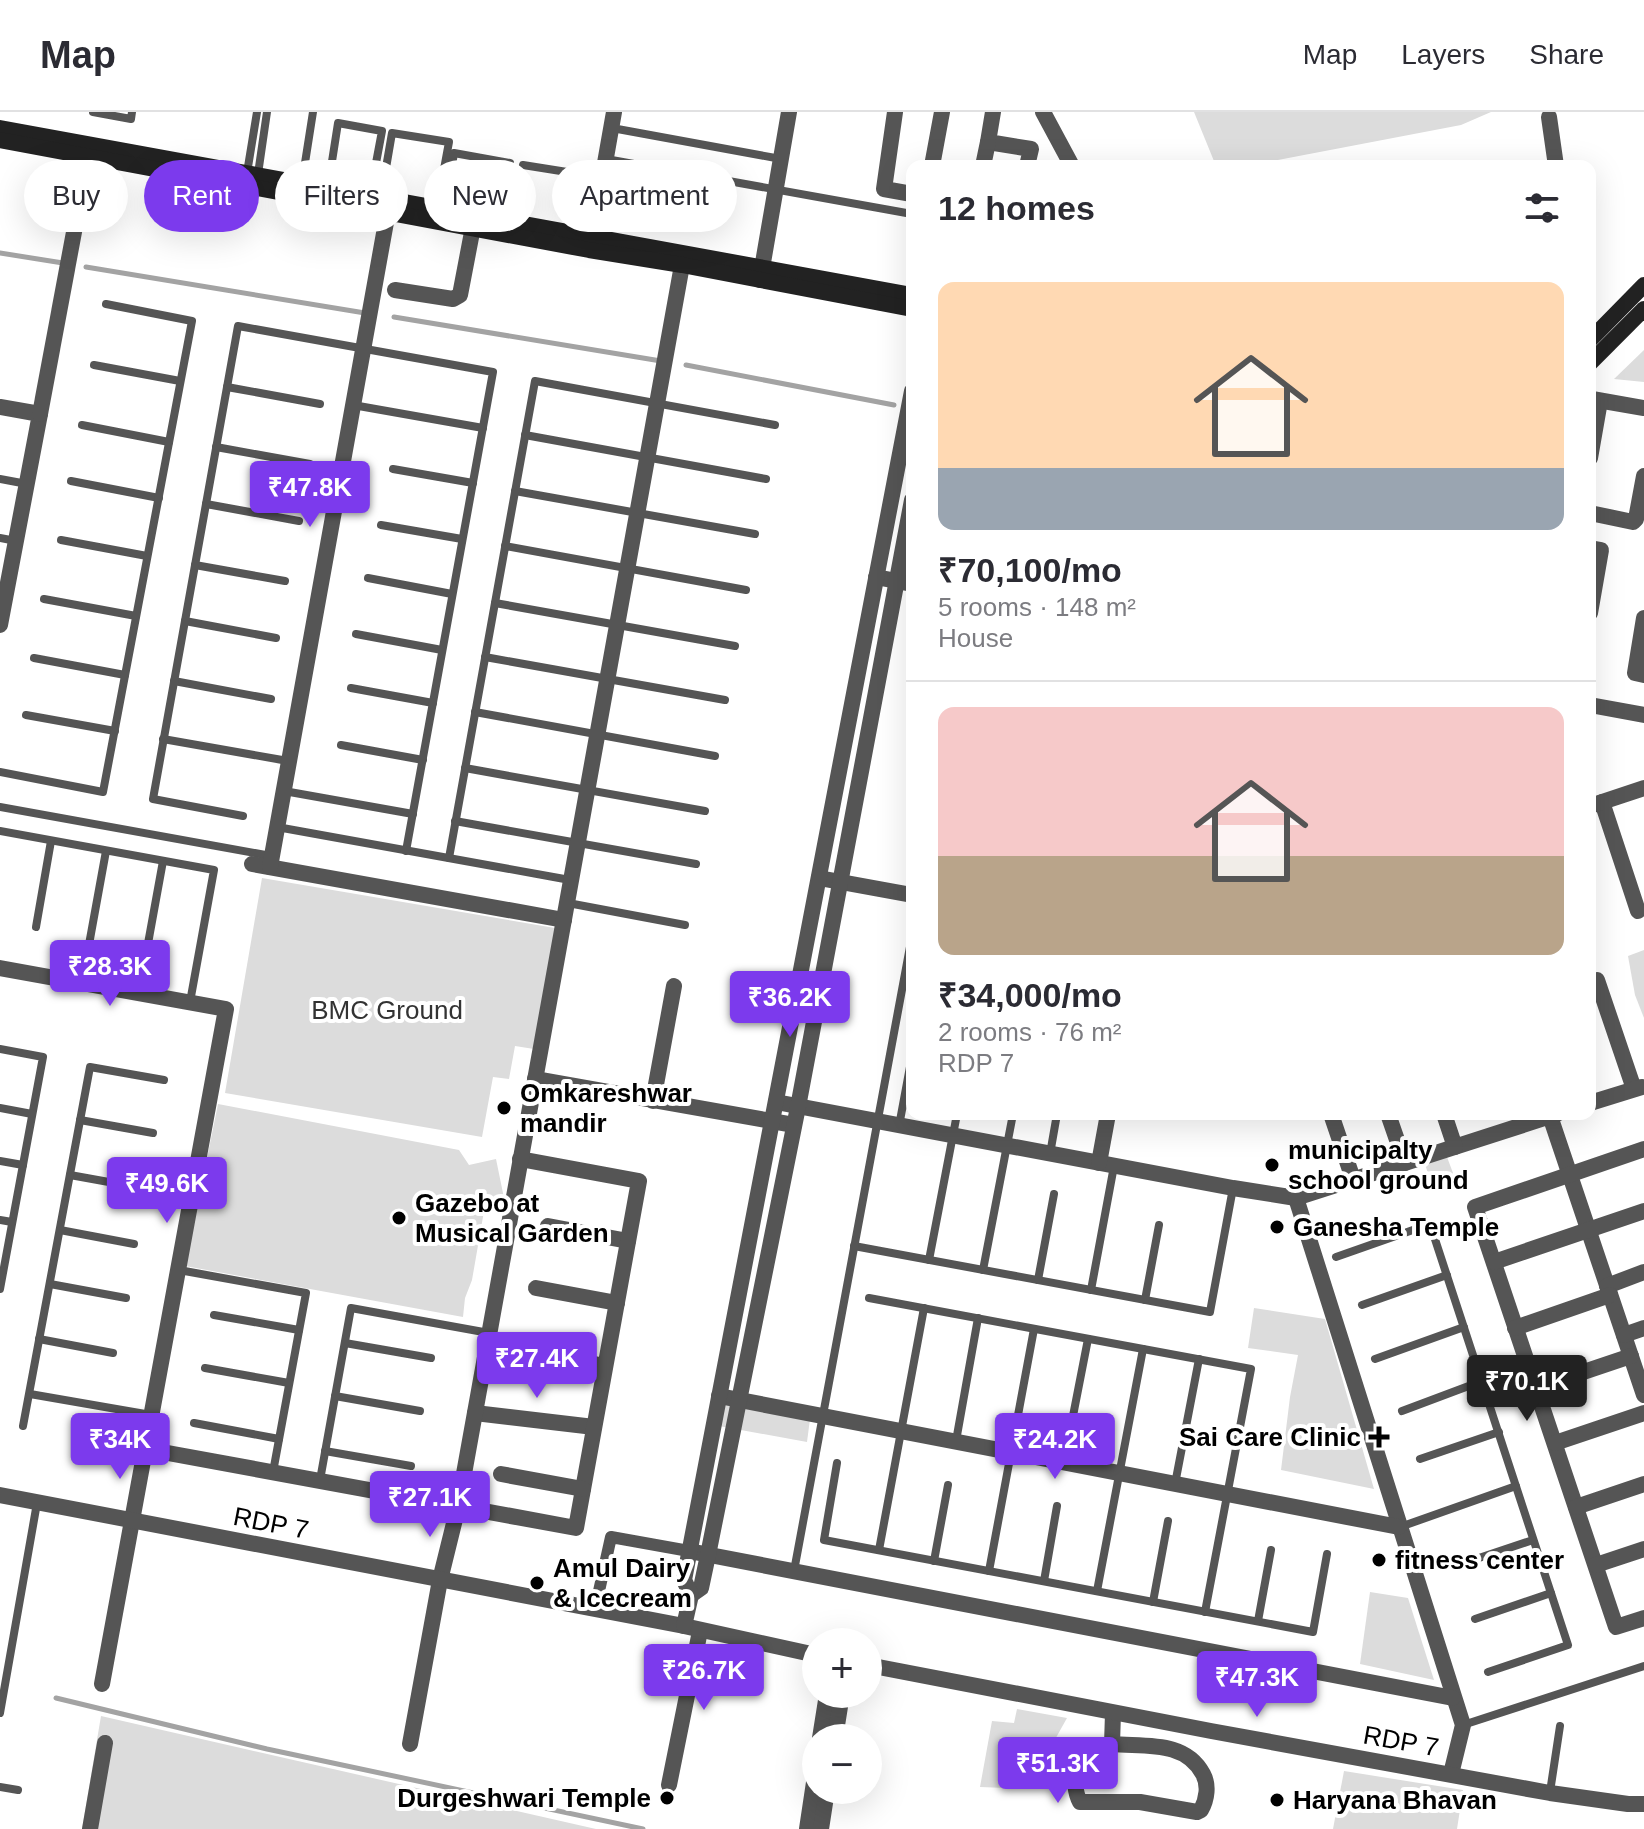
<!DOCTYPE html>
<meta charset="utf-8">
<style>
:root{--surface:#fff;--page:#f7f7f7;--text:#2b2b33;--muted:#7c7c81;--line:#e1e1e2;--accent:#7c3aed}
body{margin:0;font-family:Arial,sans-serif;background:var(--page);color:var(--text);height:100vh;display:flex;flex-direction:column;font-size:30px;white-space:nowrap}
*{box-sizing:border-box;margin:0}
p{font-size:26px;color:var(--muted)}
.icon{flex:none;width:44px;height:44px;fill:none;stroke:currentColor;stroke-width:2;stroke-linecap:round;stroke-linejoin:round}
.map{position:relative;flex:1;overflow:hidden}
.details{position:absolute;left:906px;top:48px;width:690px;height:960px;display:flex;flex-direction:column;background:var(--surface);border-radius:16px;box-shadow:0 8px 32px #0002}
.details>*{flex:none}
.guide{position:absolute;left:24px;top:48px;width:760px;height:72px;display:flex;gap:16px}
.fabs{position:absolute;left:802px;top:1516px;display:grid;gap:16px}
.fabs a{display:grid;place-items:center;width:80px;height:80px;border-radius:50%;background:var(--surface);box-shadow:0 8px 32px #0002;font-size:40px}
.price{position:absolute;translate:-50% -68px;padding:0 18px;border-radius:8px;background:var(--accent);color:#fff;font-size:26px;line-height:52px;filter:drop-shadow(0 2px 4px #0008)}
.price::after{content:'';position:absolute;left:50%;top:48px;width:24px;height:18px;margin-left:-12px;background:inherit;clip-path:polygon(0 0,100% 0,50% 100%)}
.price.current{background:#222;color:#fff}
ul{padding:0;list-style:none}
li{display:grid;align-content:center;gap:16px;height:424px;padding:0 32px}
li+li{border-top:2px solid var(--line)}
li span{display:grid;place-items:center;height:248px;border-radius:16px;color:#555}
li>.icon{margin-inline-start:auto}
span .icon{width:144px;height:144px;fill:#fffc;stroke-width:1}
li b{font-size:34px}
h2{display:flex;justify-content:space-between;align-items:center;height:96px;padding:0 32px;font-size:34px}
.chip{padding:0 28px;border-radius:36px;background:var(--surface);box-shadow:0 8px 32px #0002;font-size:28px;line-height:72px}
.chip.current{background:var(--accent);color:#fff}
header{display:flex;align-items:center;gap:48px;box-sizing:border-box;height:112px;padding:0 40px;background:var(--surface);border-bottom:2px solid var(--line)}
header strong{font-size:38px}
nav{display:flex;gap:44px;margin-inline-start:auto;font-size:28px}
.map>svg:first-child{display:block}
.green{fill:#dcdcdc}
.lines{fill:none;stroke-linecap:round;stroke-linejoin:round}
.stream{stroke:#a3a3a3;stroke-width:5}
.service{stroke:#555;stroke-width:8}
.pedestrian{stroke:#555;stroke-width:12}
.minor{stroke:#555;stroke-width:16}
.tertiary{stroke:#555;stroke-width:16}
.secondary{stroke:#222;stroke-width:16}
.poi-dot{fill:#000;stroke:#fff;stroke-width:3}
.labels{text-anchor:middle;stroke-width:8;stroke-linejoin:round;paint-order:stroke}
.park-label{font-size:26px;fill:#333;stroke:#fff}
.poi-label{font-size:26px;font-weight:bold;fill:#000;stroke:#fff;text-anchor:start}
.street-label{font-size:26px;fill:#000;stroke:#fff}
</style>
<header>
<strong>Map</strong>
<nav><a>Map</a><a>Layers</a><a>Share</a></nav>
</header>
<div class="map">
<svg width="1644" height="1717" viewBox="0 0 1644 1717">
<rect width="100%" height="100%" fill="#fff"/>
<g class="green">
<polygon points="1194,0 1491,0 1461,13 1246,54 1216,54"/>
<polygon points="1644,238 1644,270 1614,267"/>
<polygon points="262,766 555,816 534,937 515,934 509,967 493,965 482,1025 225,981"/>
<polygon points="1644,838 1644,906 1635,883 1628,844"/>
<polygon points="218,992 459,1038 469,1053 496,1047 504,1086 484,1099 472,1168 465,1186 463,1205 185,1154"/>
<polygon points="1447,1045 1456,1069 1433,1078 1425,1052"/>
<polygon points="1254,1196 1325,1207 1374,1377 1281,1358 1290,1285 1298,1243 1248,1236"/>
<polygon points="725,1291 810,1307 807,1330 719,1314"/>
<polygon points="1370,1480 1408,1486 1434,1568 1360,1552"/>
<polygon points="1017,1597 1067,1606 1048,1640 1014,1636 1006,1676 980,1675 992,1609 1014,1611"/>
<polygon points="101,1604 596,1717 82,1717"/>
<polygon points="1344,1659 1463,1678 1457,1717 1333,1717"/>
</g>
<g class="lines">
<g class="stream">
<polyline points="0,141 63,151"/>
<polyline points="86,155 365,201"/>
<polyline points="394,205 661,249"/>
<polyline points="686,253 894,293"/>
<polyline points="56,1586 267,1637 643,1717"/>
</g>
<g class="service">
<polyline points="93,0 131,7 132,0"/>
<polyline points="612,16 781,47"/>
<polyline points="606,47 912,102"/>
<polyline points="523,53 586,63 582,93 597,95"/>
<polyline points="247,61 257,0"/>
<polyline points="258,62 267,0"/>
<polyline points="302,70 313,0"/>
<polyline points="328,75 338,11 382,19 370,83"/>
<polyline points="381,85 392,21 449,30 437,95"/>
<polyline points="445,97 454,41 510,51 500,107"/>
<polyline points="94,253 180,269"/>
<polyline points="227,275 320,292"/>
<polyline points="353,293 483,316"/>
<polyline points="82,313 169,330"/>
<polyline points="525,323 766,367"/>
<polyline points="216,335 310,352"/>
<polyline points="393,357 473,371"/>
<polyline points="0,367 27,372"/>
<polyline points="71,369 159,386"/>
<polyline points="515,379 755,422"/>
<polyline points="206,392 299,409"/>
<polyline points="381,413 462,427"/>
<polyline points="0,426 16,429"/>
<polyline points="61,428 147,444"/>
<polyline points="505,434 746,478"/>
<polyline points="195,453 285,469"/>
<polyline points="368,466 452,482"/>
<polyline points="44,487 136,504"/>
<polyline points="495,491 735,534"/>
<polyline points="185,509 276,526"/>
<polyline points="356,522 442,538"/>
<polyline points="485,545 725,588"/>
<polyline points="34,546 125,563"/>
<polyline points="174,569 271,587"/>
<polyline points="351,576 433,591"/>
<polyline points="475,600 715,644"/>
<polyline points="26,603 115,619"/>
<polyline points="163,627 288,649"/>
<polyline points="341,633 423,648"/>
<polyline points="465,656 705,699"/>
<polyline points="0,660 103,680 192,209 106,192"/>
<polyline points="284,679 413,702"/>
<polyline points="0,695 271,744"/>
<polyline points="243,704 153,687 238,214 493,260 406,739"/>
<polyline points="455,709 696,752"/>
<polyline points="277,715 570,768"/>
<polyline points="0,719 214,758 190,890"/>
<polyline points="449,746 535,269 775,313"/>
<polyline points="568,791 685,813"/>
<polyline points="36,815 51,729"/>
<polyline points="82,871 106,739"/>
<polyline points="139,881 163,749"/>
<polyline points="0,937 43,945 0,1177"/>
<polyline points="0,996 32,1002"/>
<polyline points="80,1008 153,1021"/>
<polyline points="899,1014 912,944"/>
<polyline points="1050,1042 1057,1002"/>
<polyline points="0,1049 23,1053"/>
<polyline points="70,1063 142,1076"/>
<polyline points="0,1108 12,1110"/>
<polyline points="60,1118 134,1132"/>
<polyline points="854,1134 1210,1200 1233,1076"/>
<polyline points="1336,1145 1430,1112 1568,1533 1488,1560"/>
<polyline points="929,1148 957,1002"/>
<polyline points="179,1158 306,1181 273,1360"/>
<polyline points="983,1158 1013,1002"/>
<polyline points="1038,1168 1054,1082"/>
<polyline points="50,1172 126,1186"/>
<polyline points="1091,1178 1114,1054"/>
<polyline points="869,1186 1251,1257 1205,1500"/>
<polyline points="1145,1188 1159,1113"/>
<polyline points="1362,1193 1447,1163"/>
<polyline points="214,1203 299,1218"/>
<polyline points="39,1227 113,1241"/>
<polyline points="345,1231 431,1246"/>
<polyline points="1375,1247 1464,1215"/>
<polyline points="205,1256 289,1271"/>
<polyline points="30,1282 151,1303"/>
<polyline points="335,1284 420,1299"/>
<polyline points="1402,1299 1482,1269"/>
<polyline points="194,1311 279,1327"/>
<polyline points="23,1314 90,955 164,968"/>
<polyline points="956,1329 978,1206"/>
<polyline points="325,1339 411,1354"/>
<polyline points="1420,1347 1499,1320"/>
<polyline points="1064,1350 1088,1227"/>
<polyline points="837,1351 824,1428 1313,1520 1327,1442"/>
<polyline points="320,1368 351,1196 489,1221"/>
<polyline points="1175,1372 1199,1247"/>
<polyline points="1400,1415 1516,1374"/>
<polyline points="879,1438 924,1196"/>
<polyline points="934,1449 948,1373"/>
<polyline points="1458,1453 1533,1428"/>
<polyline points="794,1459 912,824"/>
<polyline points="989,1459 1034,1217"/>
<polyline points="1044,1469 1057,1394"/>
<polyline points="1097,1479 1143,1237"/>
<polyline points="1153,1490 1168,1409"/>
<polyline points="1475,1507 1551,1481"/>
<polyline points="1258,1509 1271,1438"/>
<polyline points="0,1601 37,1391"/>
<polyline points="1463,1613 1644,1554"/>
<polyline points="0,1675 18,1678"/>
<polyline points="1550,1680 1560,1614"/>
</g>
<polyline class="pedestrian" points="595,1497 611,1425 689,1439"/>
<g class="minor">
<polyline points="895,0 884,77 912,82"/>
<polyline points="993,0 988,30 1031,37 1027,54"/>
<polyline points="1043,0 1072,54"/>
<polyline points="1549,5 1556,54"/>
<polyline points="932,54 942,0"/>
<polyline points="983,54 988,30"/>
<polyline points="590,136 614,0"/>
<polyline points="760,168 789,0"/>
<polyline points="395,178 453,187 460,183 473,115"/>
<polyline points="1592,287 1644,296"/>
<polyline points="0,295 40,302 0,513"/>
<polyline points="40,302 88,45"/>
<polyline points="1590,346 1600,289"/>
<polyline points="1590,401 1633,410 1636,407 1644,364"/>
<polyline points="1590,436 1601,438 1590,501"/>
<polyline points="876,465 912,472"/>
<polyline points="1644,506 1635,561 1644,563"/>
<polyline points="1590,593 1644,603"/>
<polyline points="1602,690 1638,799"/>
<polyline points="1590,694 1644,676"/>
<polyline points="252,752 564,808"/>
<polyline points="270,755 390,88"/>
<polyline points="819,766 912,783"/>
<polyline points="0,856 226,897 102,1572"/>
<polyline points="1597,868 1634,977"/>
<polyline points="535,967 794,1013"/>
<polyline points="653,989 674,874"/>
<polyline points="776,990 1233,1076 1296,1086 1557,1002"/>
<polyline points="1590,991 1642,975"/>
<polyline points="1331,1002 1353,1067"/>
<polyline points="1388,1002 1405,1051"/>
<polyline points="1444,1002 1455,1035"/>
<polyline points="1550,1004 1644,1283"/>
<polyline points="1644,1037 1475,1095 1616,1515 1644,1506"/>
<polyline points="1099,1051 1108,1002"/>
<polyline points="1296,1086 1463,1613 1451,1662"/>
<polyline points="548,1114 628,1129"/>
<polyline points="1494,1150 1644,1099"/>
<polyline points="1607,1174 1644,1160"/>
<polyline points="536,1176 617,1191"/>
<polyline points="1515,1216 1610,1183"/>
<polyline points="1624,1223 1644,1216"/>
<polyline points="526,1239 605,1254"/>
<polyline points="1536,1276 1631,1244"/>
<polyline points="719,1284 1399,1415"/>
<polyline points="475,1301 594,1315"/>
<polyline points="1555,1331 1644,1301"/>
<polyline points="146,1337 576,1416 639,1069 520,1047"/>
<polyline points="501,1362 583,1377"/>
<polyline points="1576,1395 1644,1372"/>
<polyline points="689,1439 1453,1586"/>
<polyline points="1596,1453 1644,1437"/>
<polyline points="410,1632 440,1468 458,1395 684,142"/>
<path d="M 1112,1632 C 1145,1635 1185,1628 1203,1662 C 1209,1673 1207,1687 1201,1698 L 1197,1700 L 1140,1690 L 1080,1690 C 1076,1683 1076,1679 1075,1671 C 1073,1642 1087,1638 1112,1632 Z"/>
<polyline points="1112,1632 1113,1601"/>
<polyline points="669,1673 700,1519"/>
<polyline points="90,1717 105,1631"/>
</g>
<g class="tertiary">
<polyline points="0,1383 684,1514 816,1543"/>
<polyline points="691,1483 701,1476 708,1443 798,995 912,388"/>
<polyline points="684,1514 691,1483 684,1468 912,279"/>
<polyline points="868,1553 1211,1619 1550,1681 1628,1692 1644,1692"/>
<polyline points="820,1626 827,1582"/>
<polyline points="835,1626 842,1582"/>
<polyline points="807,1717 816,1657"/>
<polyline points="821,1717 827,1678"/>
</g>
<g class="secondary">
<polyline points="0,16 912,183"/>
<polyline points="0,28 589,138 682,153 912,197"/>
<polyline points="1590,228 1644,173"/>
<polyline points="1590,251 1644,197"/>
</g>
</g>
<g class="poi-dot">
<circle cx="504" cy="996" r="8"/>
<circle cx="1272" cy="1053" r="8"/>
<circle cx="399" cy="1106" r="8"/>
<circle cx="1277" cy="1115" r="8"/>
<path d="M1375 1313h8v8h8v8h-8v8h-8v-8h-8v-8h8z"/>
<circle cx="1379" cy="1448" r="8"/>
<circle cx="537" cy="1471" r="8"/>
<circle cx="667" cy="1686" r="8"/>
<circle cx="1277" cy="1688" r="8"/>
</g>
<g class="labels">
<g class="park-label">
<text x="387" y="907">BMC Ground</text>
</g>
<g class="poi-label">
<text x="520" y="990">Omkareshwar<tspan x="520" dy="30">mandir</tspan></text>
<text x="1288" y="1047">municipalty<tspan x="1288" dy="30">school ground</tspan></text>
<text x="415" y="1100">Gazebo at<tspan x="415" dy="30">Musical Garden</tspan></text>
<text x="1293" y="1124">Ganesha Temple</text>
<text x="1361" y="1334" text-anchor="end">Sai Care Clinic</text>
<text x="1395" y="1457">fitness center</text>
<text x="553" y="1465">Amul Dairy<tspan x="553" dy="30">&amp; Icecream</tspan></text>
<text x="651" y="1695" text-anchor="end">Durgeshwari Temple</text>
<text x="1293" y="1697">Haryana Bhavan</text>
</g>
<g class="street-label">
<text transform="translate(271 1411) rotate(11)" y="9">RDP 7</text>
<text transform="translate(1401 1629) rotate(10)" y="9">RDP 7</text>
</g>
</g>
</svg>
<div class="fabs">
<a>+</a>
<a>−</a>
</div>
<b class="price" style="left:310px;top:417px">₹47.8K</b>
<b class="price" style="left:110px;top:896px">₹28.3K</b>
<b class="price" style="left:790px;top:927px">₹36.2K</b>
<b class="price" style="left:167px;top:1113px">₹49.6K</b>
<b class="price" style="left:537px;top:1288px">₹27.4K</b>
<b class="price current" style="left:1527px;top:1311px">₹70.1K</b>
<b class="price" style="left:120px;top:1369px">₹34K</b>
<b class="price" style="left:1055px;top:1369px">₹24.2K</b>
<b class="price" style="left:430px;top:1427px">₹27.1K</b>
<b class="price" style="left:704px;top:1600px">₹26.7K</b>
<b class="price" style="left:1257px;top:1607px">₹47.3K</b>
<b class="price" style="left:1058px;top:1693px">₹51.3K</b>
<div class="guide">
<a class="chip">Buy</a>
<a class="chip current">Rent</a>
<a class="chip">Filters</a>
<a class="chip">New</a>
<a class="chip">Apartment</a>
</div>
<section class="details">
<h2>12 homes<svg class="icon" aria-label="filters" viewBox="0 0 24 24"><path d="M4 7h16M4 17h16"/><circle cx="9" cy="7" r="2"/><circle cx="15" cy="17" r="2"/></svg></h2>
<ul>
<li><span style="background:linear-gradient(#ffd9b3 75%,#9aa5b1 0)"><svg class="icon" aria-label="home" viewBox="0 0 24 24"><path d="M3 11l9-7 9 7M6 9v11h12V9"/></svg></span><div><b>₹70,100/mo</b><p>5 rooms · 148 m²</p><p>House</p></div></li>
<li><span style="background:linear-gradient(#f6c9c9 60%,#b9a48a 0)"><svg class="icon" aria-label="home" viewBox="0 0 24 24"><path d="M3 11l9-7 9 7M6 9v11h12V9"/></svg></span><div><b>₹34,000/mo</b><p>2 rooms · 76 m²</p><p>RDP 7</p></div></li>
</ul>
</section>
</div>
